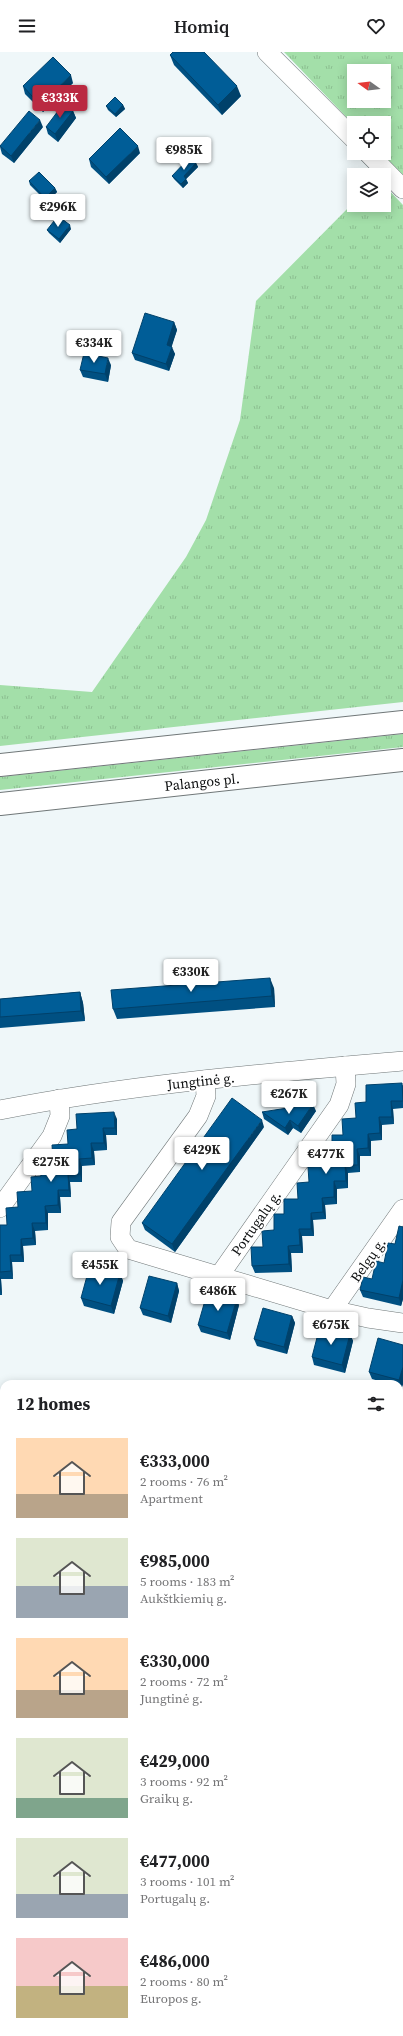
<!DOCTYPE html>
<meta charset="utf-8">
<style>
:root{--surface:#fff;--page:#f2f2f2;--text:#202124;--muted:#757577;--accent:#ba2941}
body{margin:0;font-family:"Source Serif 4",serif;background:var(--page);color:var(--text);height:100vh;display:flex;flex-direction:column;font-size:15px;white-space:nowrap}
*{box-sizing:border-box;margin:0}
p{font-size:13px;color:var(--muted)}
.icon{flex:none;width:22px;height:22px;fill:none;stroke:currentColor;stroke-width:2;stroke-linecap:round;stroke-linejoin:round}
.map{position:relative;flex:1;overflow:hidden}
.side{position:absolute;left:0px;top:1328px;width:403px;height:656px;display:flex;flex-direction:column;background:var(--surface);border-radius:12px 12px 0 0;box-shadow:0 2px 10px #0003}
.side>*{flex:none}
.needle{width:26px;rotate:285deg}
.controls{position:absolute;left:347px;top:12px;display:grid;gap:8px}
.controls a{display:grid;place-items:center;width:44px;height:44px;border-radius:0px;background:var(--surface);box-shadow:0 2px 10px #0003;font-size:20px}
.price{position:absolute;translate:-50% -34px;padding:0 9px;border-radius:4px;background:#fff;color:#222;font-size:13px;line-height:26px;filter:drop-shadow(0 1px 2px #0008)}
.price::after{content:'';position:absolute;left:50%;top:24px;width:12px;height:9px;margin-left:-6px;background:inherit;clip-path:polygon(0 0,100% 0,50% 100%)}
.price.on{background:var(--accent);color:#fff}
ul{padding:0;list-style:none}
li{display:flex;align-items:center;gap:12px;height:100px;padding:0 16px}
li span{display:grid;place-items:center;flex:none;width:112px;height:80px;border-radius:0px;color:#555}
li>.icon{margin-inline-start:auto}
span .icon{width:48px;height:48px;fill:#fffc;stroke-width:1}
li b{font-size:17px}
h2{display:flex;justify-content:space-between;align-items:center;height:48px;padding:0 16px;font-size:17px}
header{display:flex;justify-content:space-between;align-items:center;height:52px;padding:0 16px;background:var(--surface);font-size:18px;font-weight:600}
.map>svg:first-child{display:block}
.grass{fill:url(#grass-tufts);fill-rule:evenodd}
.forest{fill:url(#forest-firs)}
.lines{fill:none;stroke-linecap:round;stroke-linejoin:round}
.street-casing{stroke:#707778;stroke-width:20}
.highway-casing{stroke:#707778;stroke-width:24}
.street{stroke:#fff;stroke-width:19}
.highway{stroke:#fff;stroke-width:22}
.wall{fill:#005082}
.shaded-wall{fill:#00416a}
.building{fill:#005d97;stroke:#00416a}
.labels{text-anchor:middle;stroke-width:4;stroke-linejoin:round;paint-order:stroke}
.street-label{font-size:14px;fill:#0c0e0f;stroke:#fff}
</style>
<header><svg class="icon" aria-label="menu" viewBox="0 0 24 24"><path d="M4 6h16M4 12h16M4 18h16"/></svg>Homiq<svg class="icon" aria-label="heart" viewBox="0 0 24 24"><path d="M12 20l-8-8c-3-5 5-10 8-4 3-6 11-1 8 4z"/></svg></header>
<div class="map">
<svg width="403" height="1984" viewBox="0 0 403 1984">
<defs>
<pattern id="grass-tufts" width="24" height="20" patternUnits="userSpaceOnUse"><rect width="24" height="20" fill="#a3dfa9"/><path d="M3 7l-1-3M5 7V3M7 7l1-3M15 17l-1-3M17 17v-4M19 17l1-3" fill="none" stroke="#8bbe90"/></pattern>
<pattern id="forest-firs" width="22" height="20" patternUnits="userSpaceOnUse"><rect width="22" height="20" fill="#83ce8c"/><path d="M5 1l3.5 6h-7zM16 11l3.5 6h-7z" fill="#70b078"/></pattern>
</defs>
<rect width="100%" height="100%" fill="#eff7f9"/>
<g class="grass">
<path d="M 284,0 L 403,0 L 403,124 L 381,101 L 384,101 L 384,71 L 354,71 L 354,73 ZM 354,19 L 384,19 L 384,49 L 354,49 Z"/>
<polygon points="384,133 403,153 403,650 0,694 0,633 92,640 186,505 206,468 240,368 256,249 354,150 354,153 384,153"/>
<polygon points="403,682 403,695 0,738 0,725"/>
</g>
<g class="forest">
<polygon points="4,1384 4,1649 0,1653 0,1387"/>
<rect x="399" y="1399" width="4" height="284"/>
</g>
<g class="lines">
<defs>
<g id="street">
<polyline points="267,0 354,87"/>
<polyline points="368,101 403,137"/>
<polyline points="205,1028 206,1044 198,1064 121,1170 120,1185 128,1197 332,1258 368,1266 403,1271"/>
<path d="M 0,1058 C 133,1032 268,1021 403,1009"/>
<polyline points="0,1156 52,1084 60,1064 59,1047"/>
<polyline points="219,1224 339,1053 346,1032 345,1014"/>
<polyline points="332,1258 403,1157"/>
<polyline points="399,1782 403,1787"/>
<polyline points="399,1846 403,1842"/>
<polyline points="0,1880 4,1876"/>
<polyline points="238,1984 243,1980"/>
</g>
<g id="highway">
<polyline points="0,713 403,670"/>
<polyline points="0,752 403,708"/>
</g>
</defs>
<use href="#street" class="street-casing"/>
<use href="#highway" class="highway-casing"/>
<use href="#street" class="street"/>
<use href="#highway" class="highway"/>
</g>
<g class="wall">
<polygon points="170,3 241,44 222,63 174,13"/>
<polygon points="73,31 43,60 25,42 23,34"/>
<polygon points="123,53 125,57 116,65 108,58 106,54"/>
<polygon points="73,59 76,66 58,90 48,82 46,75"/>
<polygon points="43,75 14,111 2,102 0,95"/>
<polygon points="140,101 109,132 91,115 89,107"/>
<polygon points="196,111 198,115 186,127 188,131 183,136 174,127 172,124"/>
<polygon points="29,129 55,136 57,140 47,150 30,133"/>
<polygon points="71,177 60,191 49,181 47,178"/>
<polygon points="174,270 177,278 171,295 175,302 169,319 135,308 132,301"/>
<polygon points="111,313 108,330 83,325 80,318"/>
<polygon points="274,936 275,955 117,967 113,957"/>
<polygon points="80,940 83,951 85,969 0,976 0,947"/>
<polygon points="403,1033 403,1056 393,1057 394,1072 382,1073 382,1088 371,1089 371,1104 360,1104 360,1120 348,1121 348,1136 337,1137 337,1152 325,1153 326,1167 313,1168 314,1184 302,1184 303,1201 291,1201 292,1220 255,1221 252,1214 263,1195 284,1162 298,1147 309,1130 324,1114 332,1098 356,1066 366,1050"/>
<polygon points="316,1059 301,1081 293,1076 288,1083 264,1067 262,1060"/>
<polygon points="117,1067 117,1083 106,1083 107,1098 94,1099 95,1113 82,1114 82,1130 70,1130 71,1145 60,1145 61,1161 48,1161 48,1178 35,1179 36,1193 23,1194 24,1210 12,1210 13,1227 1,1227 2,1243 0,1243 0,1173 7,1173 18,1155 32,1139 41,1124 53,1108 68,1092 77,1077"/>
<polygon points="264,1075 175,1200 145,1178 142,1171"/>
<polygon points="403,1175 403,1247 401,1254 363,1245 360,1238 372,1227 384,1211 395,1192"/>
<polygon points="120,1221 123,1229 114,1262 84,1254 81,1246"/>
<polygon points="177,1231 179,1239 171,1271 143,1263 140,1256"/>
<polygon points="239,1253 230,1288 201,1280 198,1273"/>
<polygon points="292,1264 295,1271 287,1302 257,1294 254,1287"/>
<polygon points="350,1282 353,1289 345,1321 314,1313 312,1305"/>
<polygon points="403,1293 403,1332 402,1335 399,1335 399,1332 389,1332 372,1327 369,1320"/>
<rect x="399" y="1699" width="4" height="36"/>
<polygon points="403,1880 403,1905 399,1900 399,1883"/>
<polygon points="4,1920 4,1939 1,1936 0,1933 0,1923"/>
<polygon points="139,1980 179,1980 181,1984 140,1984"/>
</g>
<g class="shaded-wall">
<polygon points="71,23 73,31 43,60 40,53"/>
<polygon points="237,34 241,44 222,63 218,53"/>
<polygon points="123,53 125,57 116,65 115,62"/>
<polygon points="73,59 76,66 58,90 55,82"/>
<polygon points="40,68 43,75 14,111 11,104"/>
<polygon points="138,94 140,101 109,132 106,125"/>
<polygon points="196,111 198,115 185,128 184,124"/>
<polygon points="186,127 188,131 183,136 181,132"/>
<polygon points="55,136 57,140 47,150 45,146"/>
<polygon points="70,173 71,177 60,191 59,187"/>
<polygon points="174,270 177,278 170,300 167,293"/>
<polygon points="172,295 175,302 169,319 166,312"/>
<polygon points="108,306 111,313 108,330 105,322"/>
<polygon points="270,926 274,936 275,955 272,944"/>
<polygon points="80,940 83,951 85,969 81,959"/>
<polygon points="391,1049 393,1057 394,1072 392,1065"/>
<polygon points="313,1052 316,1059 301,1081 298,1074"/>
<polygon points="114,1060 117,1067 117,1083 115,1076"/>
<polygon points="379,1065 382,1073 382,1088 380,1081"/>
<polygon points="262,1068 264,1075 175,1200 172,1192"/>
<polygon points="290,1068 293,1076 288,1083 285,1076"/>
<polygon points="103,1076 106,1083 107,1098 104,1091"/>
<polygon points="368,1082 371,1089 371,1104 368,1096"/>
<polygon points="91,1091 94,1099 95,1113 92,1106"/>
<polygon points="357,1097 360,1104 360,1120 358,1113"/>
<polygon points="79,1107 82,1114 82,1130 80,1122"/>
<polygon points="345,1113 348,1121 348,1136 346,1129"/>
<polygon points="68,1123 70,1130 71,1145 69,1138"/>
<polygon points="334,1129 337,1137 337,1152 334,1145"/>
<polygon points="58,1138 60,1145 61,1161 58,1153"/>
<polygon points="322,1146 325,1153 326,1167 323,1160"/>
<polygon points="45,1154 48,1161 48,1178 46,1171"/>
<polygon points="311,1161 313,1168 314,1184 311,1177"/>
<polygon points="32,1171 35,1179 36,1193 33,1186"/>
<polygon points="299,1177 302,1184 303,1201 300,1193"/>
<polygon points="21,1187 23,1194 24,1210 21,1203"/>
<polygon points="288,1194 291,1201 292,1220 289,1212"/>
<polygon points="10,1203 12,1210 13,1227 11,1219"/>
<polygon points="120,1221 123,1229 114,1262 111,1254"/>
<polygon points="0,1224 1,1227 2,1243 0,1238"/>
<polygon points="403,1228 403,1247 401,1254 399,1246"/>
<polygon points="177,1231 179,1239 171,1271 168,1264"/>
<polygon points="237,1246 239,1253 230,1288 227,1281"/>
<polygon points="292,1264 295,1271 287,1302 284,1295"/>
<polygon points="350,1282 353,1289 345,1321 342,1313"/>
<polygon points="403,1315 403,1332 402,1335 399,1328"/>
<polygon points="4,1815 4,1825 2,1826 0,1821 0,1818"/>
<polygon points="2,1972 4,1979 0,1983 0,1973"/>
<polygon points="173,1980 179,1980 181,1984 168,1984"/>
</g>
<g class="building">
<polygon points="173,0 204,0 237,34 218,53 170,3"/>
<polygon points="53,5 71,23 40,53 23,34"/>
<polygon points="115,45 123,53 115,62 106,54"/>
<polygon points="64,51 73,59 55,82 46,75"/>
<polygon points="29,59 40,68 11,104 0,94"/>
<polygon points="120,76 138,94 106,125 89,107"/>
<polygon points="190,105 196,111 184,124 186,127 181,132 172,124"/>
<polygon points="39,120 55,136 45,146 29,129"/>
<polygon points="58,164 70,173 59,187 47,178"/>
<polygon points="145,261 174,270 167,293 172,295 166,312 132,301"/>
<polygon points="84,301 108,306 105,322 80,318"/>
<polygon points="270,926 272,944 113,957 111,938"/>
<polygon points="80,940 81,959 0,965 0,947"/>
<polygon points="402,1031 403,1049 391,1049 392,1065 379,1065 380,1081 368,1082 368,1096 357,1097 358,1113 345,1113 346,1129 334,1129 334,1145 322,1146 323,1160 311,1161 311,1177 299,1177 300,1193 288,1194 289,1212 252,1214 251,1195 263,1195 262,1179 274,1178 274,1162 284,1162 284,1147 298,1147 297,1131 309,1130 308,1115 324,1114 323,1098 332,1098 332,1083 343,1083 342,1067 356,1066 355,1051 366,1050 366,1033"/>
<polygon points="232,1046 262,1068 172,1192 142,1171"/>
<polygon points="313,1052 298,1074 290,1068 285,1076 262,1060"/>
<polygon points="114,1060 115,1076 103,1076 104,1091 91,1091 92,1106 79,1107 80,1122 68,1123 69,1138 58,1138 58,1153 45,1154 46,1171 32,1171 33,1186 21,1187 21,1203 10,1203 11,1219 0,1220 0,1173 7,1173 6,1156 18,1155 17,1140 32,1139 31,1125 41,1124 40,1109 53,1108 52,1093 68,1092 67,1078 77,1077 76,1062"/>
<polygon points="399,1174 403,1175 403,1228 399,1246 360,1238 363,1225 372,1227 376,1209 384,1211 388,1191 395,1192"/>
<polygon points="90,1213 120,1221 111,1254 81,1246"/>
<polygon points="149,1224 177,1231 168,1264 140,1256"/>
<polygon points="208,1238 237,1246 227,1281 198,1273"/>
<polygon points="263,1256 292,1264 284,1295 254,1287"/>
<polygon points="320,1274 350,1282 342,1313 312,1305"/>
<polygon points="378,1286 403,1293 403,1315 399,1328 369,1320"/>
<polygon points="399,1699 403,1699 403,1724 399,1725"/>
<polygon points="3,1765 4,1766 4,1815 0,1818 0,1768"/>
<polygon points="403,1880 403,1900 399,1896 399,1883"/>
<polygon points="4,1920 4,1933 0,1929 0,1923"/>
<polygon points="140,1980 173,1980 168,1984 143,1984"/>
</g>
<g class="labels">
<g class="street-label">
<text transform="translate(202 730) rotate(-6)" y="5">Palangos pl.</text>
<text transform="translate(201 1029) rotate(-6)" y="5">Jungtinė g.</text>
<text transform="translate(256 1171) rotate(-55)" y="5">Portugalų g.</text>
<text transform="translate(368 1208) rotate(-55)" y="5">Belgų g.</text>
</g>
</g>
</svg>
<div class="controls">
<a><svg class="needle" viewBox="-14 -14 28 28"><path d="M0-13l5 13h-10z" fill="#e53935"/><path d="M0 13l5-13h-10z" fill="#757577"/></svg></a>
<a><svg class="icon" aria-label="locate" viewBox="0 0 24 24"><circle cx="12" cy="12" r="6"/><path d="M12 2v4M12 18v4M2 12h4M18 12h4"/></svg></a>
<a><svg class="icon" aria-label="layers" viewBox="0 0 24 24"><path d="M12 4l9 5-9 5-9-5zM3 14l9 5 9-5"/></svg></a>
</div>
<b class="price on" style="left:60px;top:67px">€333K</b>
<b class="price" style="left:184px;top:119px">€985K</b>
<b class="price" style="left:58px;top:176px">€296K</b>
<b class="price" style="left:94px;top:312px">€334K</b>
<b class="price" style="left:191px;top:941px">€330K</b>
<b class="price" style="left:289px;top:1063px">€267K</b>
<b class="price" style="left:202px;top:1119px">€429K</b>
<b class="price" style="left:326px;top:1123px">€477K</b>
<b class="price" style="left:51px;top:1131px">€275K</b>
<b class="price" style="left:100px;top:1234px">€455K</b>
<b class="price" style="left:218px;top:1260px">€486K</b>
<b class="price" style="left:331px;top:1294px">€675K</b>
<section class="side">
<h2>12 homes<svg class="icon" aria-label="filters" viewBox="0 0 24 24"><path d="M4 7h16M4 17h16"/><circle cx="9" cy="7" r="2"/><circle cx="15" cy="17" r="2"/></svg></h2>
<ul>
<li><span style="background:linear-gradient(#ffd9b3 70%,#b9a48a 0)"><svg class="icon" aria-label="home" viewBox="0 0 24 24"><path d="M3 11l9-7 9 7M6 9v11h12V9"/></svg></span><div><b>€333,000</b><p>2 rooms · 76 m²</p><p>Apartment</p></div></li>
<li><span style="background:linear-gradient(#dfe7d0 60%,#9aa5b1 0)"><svg class="icon" aria-label="home" viewBox="0 0 24 24"><path d="M3 11l9-7 9 7M6 9v11h12V9"/></svg></span><div><b>€985,000</b><p>5 rooms · 183 m²</p><p>Aukštkiemių g.</p></div></li>
<li><span style="background:linear-gradient(#ffd9b3 65%,#b9a48a 0)"><svg class="icon" aria-label="home" viewBox="0 0 24 24"><path d="M3 11l9-7 9 7M6 9v11h12V9"/></svg></span><div><b>€330,000</b><p>2 rooms · 72 m²</p><p>Jungtinė g.</p></div></li>
<li><span style="background:linear-gradient(#dfe7d0 75%,#7fa58c 0)"><svg class="icon" aria-label="home" viewBox="0 0 24 24"><path d="M3 11l9-7 9 7M6 9v11h12V9"/></svg></span><div><b>€429,000</b><p>3 rooms · 92 m²</p><p>Graikų g.</p></div></li>
<li><span style="background:linear-gradient(#dfe7d0 70%,#9aa5b1 0)"><svg class="icon" aria-label="home" viewBox="0 0 24 24"><path d="M3 11l9-7 9 7M6 9v11h12V9"/></svg></span><div><b>€477,000</b><p>3 rooms · 101 m²</p><p>Portugalų g.</p></div></li>
<li><span style="background:linear-gradient(#f6c9c9 60%,#c2b280 0)"><svg class="icon" aria-label="home" viewBox="0 0 24 24"><path d="M3 11l9-7 9 7M6 9v11h12V9"/></svg></span><div><b>€486,000</b><p>2 rooms · 80 m²</p><p>Europos g.</p></div></li>
</ul>
</section>
</div>
